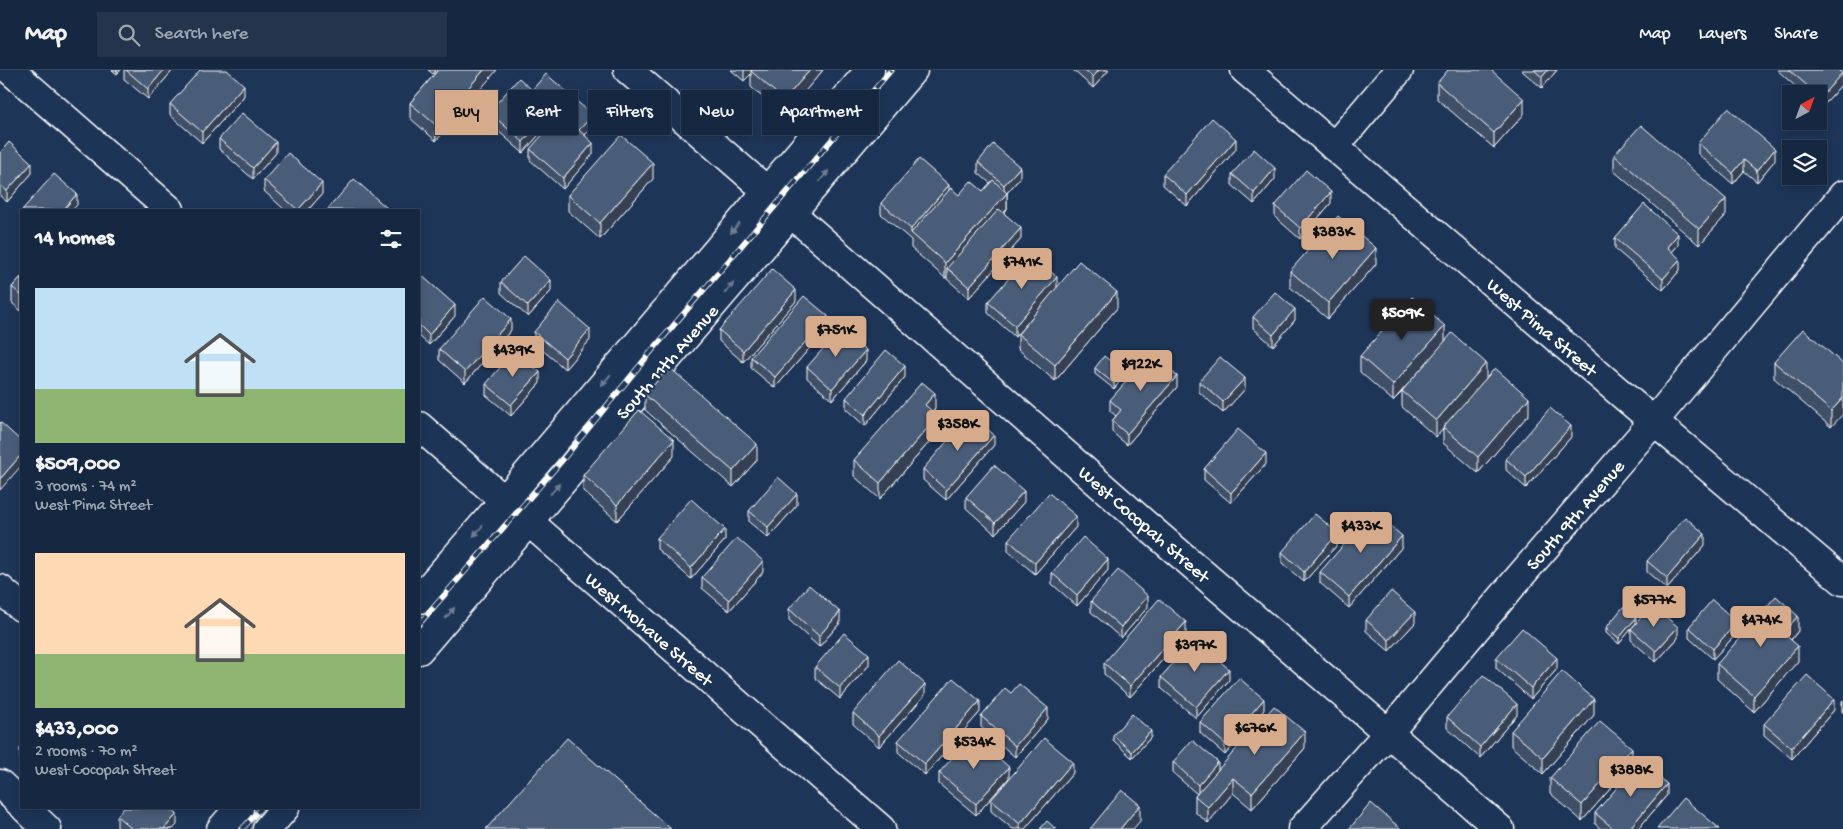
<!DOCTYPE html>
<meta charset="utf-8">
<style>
:root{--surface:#162841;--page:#23344c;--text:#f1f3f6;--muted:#9ea6b1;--line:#35445a;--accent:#d6ab8b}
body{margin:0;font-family:"Gochi Hand",sans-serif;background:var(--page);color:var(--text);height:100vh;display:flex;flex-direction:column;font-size:19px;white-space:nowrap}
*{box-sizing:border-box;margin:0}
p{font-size:16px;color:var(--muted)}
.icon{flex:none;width:28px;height:28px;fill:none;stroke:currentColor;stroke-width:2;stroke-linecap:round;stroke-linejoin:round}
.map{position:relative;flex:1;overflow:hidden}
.sheet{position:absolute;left:20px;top:139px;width:400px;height:600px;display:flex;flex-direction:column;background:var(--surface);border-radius:0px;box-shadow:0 2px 8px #0003,0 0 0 1px var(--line)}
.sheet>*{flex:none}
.hud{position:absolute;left:435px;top:20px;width:475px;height:45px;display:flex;gap:10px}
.needle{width:32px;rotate:41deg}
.tools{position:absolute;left:1782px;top:15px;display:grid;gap:10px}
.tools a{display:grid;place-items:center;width:45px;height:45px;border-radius:0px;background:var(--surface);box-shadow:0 2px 8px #0003,0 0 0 1px var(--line);font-size:25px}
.price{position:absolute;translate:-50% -42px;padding:0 11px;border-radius:5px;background:var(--accent);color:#111;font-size:16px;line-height:32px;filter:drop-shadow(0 1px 2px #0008)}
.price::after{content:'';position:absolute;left:50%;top:30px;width:15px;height:11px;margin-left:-8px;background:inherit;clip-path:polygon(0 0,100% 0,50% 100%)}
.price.active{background:#222;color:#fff}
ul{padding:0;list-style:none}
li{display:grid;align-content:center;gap:10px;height:265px;padding:0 15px}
li span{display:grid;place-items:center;height:155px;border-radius:0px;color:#555}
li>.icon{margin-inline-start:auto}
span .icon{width:90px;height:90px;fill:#fffc;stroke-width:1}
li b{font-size:21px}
h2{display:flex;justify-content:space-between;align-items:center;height:60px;padding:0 15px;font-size:21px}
.pill{padding:0 18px;border-radius:0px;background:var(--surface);box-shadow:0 2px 8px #0003,0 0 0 1px var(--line);font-size:18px;line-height:45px}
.pill.active{background:var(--accent);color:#111}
header{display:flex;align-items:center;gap:30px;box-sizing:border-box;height:70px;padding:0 25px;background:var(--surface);border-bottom:1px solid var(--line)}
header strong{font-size:24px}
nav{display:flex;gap:28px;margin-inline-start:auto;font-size:18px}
.search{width:350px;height:45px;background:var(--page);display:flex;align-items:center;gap:12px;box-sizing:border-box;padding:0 18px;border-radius:0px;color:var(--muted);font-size:19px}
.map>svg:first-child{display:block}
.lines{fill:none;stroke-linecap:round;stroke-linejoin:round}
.minor-casing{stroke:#fff;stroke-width:31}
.major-casing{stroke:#fff;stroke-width:31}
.minor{stroke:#1d3557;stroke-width:28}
.major{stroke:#1d3557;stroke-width:28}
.rail-casing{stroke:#fff;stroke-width:5.5}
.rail{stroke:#1d3557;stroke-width:4;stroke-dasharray:11;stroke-linecap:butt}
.wall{fill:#405068;stroke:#fff}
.shaded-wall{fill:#344155;stroke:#fff}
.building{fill:#4a5d79;stroke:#fff}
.oneway{fill:#6c7c92}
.labels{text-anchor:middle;stroke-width:4;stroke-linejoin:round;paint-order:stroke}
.street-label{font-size:19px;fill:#fff;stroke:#1d3557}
</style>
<header>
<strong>Map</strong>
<div class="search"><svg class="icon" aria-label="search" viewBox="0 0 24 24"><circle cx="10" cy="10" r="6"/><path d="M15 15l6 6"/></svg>Search here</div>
<nav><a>Map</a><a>Layers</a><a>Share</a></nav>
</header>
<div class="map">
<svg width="1843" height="759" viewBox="0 0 1843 759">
<rect width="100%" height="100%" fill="#1d3557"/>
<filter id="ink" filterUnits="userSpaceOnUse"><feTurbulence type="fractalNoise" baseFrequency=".02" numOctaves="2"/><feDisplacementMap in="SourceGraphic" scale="10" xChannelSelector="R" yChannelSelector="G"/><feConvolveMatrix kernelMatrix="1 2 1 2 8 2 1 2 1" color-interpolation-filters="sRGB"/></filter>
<g filter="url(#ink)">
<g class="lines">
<defs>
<g id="minor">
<polyline points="10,0 170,140"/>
<polyline points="628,0 767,121"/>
<polyline points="1245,0 1626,328 1843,511"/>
<polyline points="1334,77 1399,0"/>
<polyline points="792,144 1145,454 1500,759"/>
<polyline points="419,356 881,759"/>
<polyline points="0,519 21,537"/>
<polyline points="419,529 504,431 870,0"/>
<polyline points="419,580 913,0"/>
<polyline points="221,759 239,738"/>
<polyline points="267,759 285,738"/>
<polyline points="1302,759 1389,662 1516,511 1654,351 1843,125"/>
</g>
<g id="major">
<polyline points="0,714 21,734"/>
<polyline points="25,738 47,759"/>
</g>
</defs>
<use href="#minor" class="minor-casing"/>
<use href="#major" class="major-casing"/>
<use href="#minor" class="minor"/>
<use href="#major" class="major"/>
<defs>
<g id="rail">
<polyline points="419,554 560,393 650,283 891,0"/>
<polyline points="242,759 261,738"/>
</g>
</defs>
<use href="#rail" class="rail-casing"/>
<use href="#rail" class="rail"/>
</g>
<g class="wall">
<polygon points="112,0 121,0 117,4"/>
<polygon points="124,0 173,0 148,29 124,9"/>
<polygon points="428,0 436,0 433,4"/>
<polygon points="438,0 436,71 410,48 410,33"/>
<polygon points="731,0 823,0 784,46 751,17 751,4 744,11"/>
<polygon points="1073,0 1109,0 1093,18"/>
<polygon points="1521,0 1557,0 1542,18"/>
<polygon points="1777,0 1839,0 1842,14 1821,38 1819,37 1819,24 1804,24"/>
<polygon points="1437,13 1524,44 1494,78 1437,29"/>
<polygon points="532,20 567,33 523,83 489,53 489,42"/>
<polygon points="244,26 202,73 170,45 170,34"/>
<polygon points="593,56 585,65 593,84 563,119 530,90 530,79"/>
<polygon points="219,69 276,83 253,109 219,79"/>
<polygon points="1698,73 1775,90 1757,112 1744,101 1733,114 1698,84"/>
<polygon points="1236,79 1187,136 1163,115 1163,104"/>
<polygon points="0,83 32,103 7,132 0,126"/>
<polygon points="1614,85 1726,145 1699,175 1614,101"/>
<polygon points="978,92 1020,108 1007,123 1007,139 1004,143 1021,169 969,228 947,209 947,207 945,208 911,178 911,170 881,144 881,133 949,120 959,125 983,121 990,113 978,103"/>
<polygon points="1232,104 1275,109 1254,134 1232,115"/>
<polygon points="653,109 600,169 568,141 568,125"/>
<polygon points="264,110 322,124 308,140 285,140 264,121"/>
<polygon points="1331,133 1300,169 1275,147 1275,136"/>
<polygon points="1615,168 1678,175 1672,182 1680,200 1663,220 1615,179"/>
<polygon points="1376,194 1328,249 1290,217 1290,201"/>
<polygon points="419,206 455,246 429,275 419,266"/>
<polygon points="21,207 21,241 12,233 12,217"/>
<polygon points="501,212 551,221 528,247 501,223"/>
<polygon points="1057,217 1117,238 1055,311 1018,279 1018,264 1015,267 988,243 988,232"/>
<polygon points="796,231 743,292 719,271 719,260"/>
<polygon points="1253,247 1295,250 1273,276 1253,258"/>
<polygon points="828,257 775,318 751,298 751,287"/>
<polygon points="511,260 465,313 439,290 439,279"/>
<polygon points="534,262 590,270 565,299 534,273"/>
<polygon points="1445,271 1486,308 1529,344 1478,403 1443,373 1443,358 1436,367 1402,337 1402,322 1393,331 1360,302 1360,286"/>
<polygon points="866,291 832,330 807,308 807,297"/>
<polygon points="1774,292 1843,294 1831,357 1774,308"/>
<polygon points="1095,298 1123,307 1114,319 1095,304"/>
<polygon points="905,307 865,356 846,339 846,328"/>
<polygon points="1199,311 1245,319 1223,343 1199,322"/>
<polygon points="540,313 511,346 486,325 486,314"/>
<polygon points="1177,317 1127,375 1112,362 1112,351 1116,346 1110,341 1110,330"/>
<polygon points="645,325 757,390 733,417 645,340"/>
<polygon points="935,339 933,342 938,362 880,429 854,406 854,390"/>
<polygon points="1571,367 1526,418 1506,400 1506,389"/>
<polygon points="994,375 946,430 923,410 923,399"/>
<polygon points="674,386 617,451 583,421 583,405"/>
<polygon points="1266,394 1231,433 1204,410 1204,399"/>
<polygon points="966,427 1024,432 995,464 966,438"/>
<polygon points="797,435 768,468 749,452 749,441"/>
<polygon points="1076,457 1035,504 1008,481 1008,470"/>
<polygon points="657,468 725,470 691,509 657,479"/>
<polygon points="1338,474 1304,512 1282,493 1282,482"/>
<polygon points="1705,475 1667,519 1647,502 1647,491"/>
<polygon points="1402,477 1349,538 1320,513 1320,502"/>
<polygon points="1108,500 1077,536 1052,514 1052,503"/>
<polygon points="763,502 729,541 702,518 702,507"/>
<polygon points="1091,531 1148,537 1121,568 1091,542"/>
<polygon points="789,539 840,553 819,577 789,550"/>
<polygon points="1366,550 1415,553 1389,581 1366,561"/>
<polygon points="1636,553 1678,568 1656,592 1631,570 1631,559 1619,574 1606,563 1606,558"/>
<polygon points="1689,557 1737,563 1713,589 1689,568"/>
<polygon points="1798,561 1791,570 1798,591 1754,642 1717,609 1717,594"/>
<polygon points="1186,563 1130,627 1104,604 1104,593"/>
<polygon points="1496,588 1557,599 1531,629 1496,598"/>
<polygon points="869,595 840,629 815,608 815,597"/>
<polygon points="1161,607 1229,610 1196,648 1161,618"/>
<polygon points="925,625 879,677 853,654 853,643"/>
<polygon points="1843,630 1843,642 1842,642 1842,631"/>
<polygon points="1264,640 1225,685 1200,663 1200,652"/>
<polygon points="1834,640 1792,689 1764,665 1764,654"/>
<polygon points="980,642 925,705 898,682 898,671"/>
<polygon points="1517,645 1480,688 1447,658 1447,647"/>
<polygon points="1594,645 1543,704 1511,676 1511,661"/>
<polygon points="981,646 1048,649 1015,687 981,657"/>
<polygon points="1113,665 1151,667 1132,688 1113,670"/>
<polygon points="21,677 21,690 20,689 20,679"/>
<polygon points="1305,678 1252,739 1233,723 1208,753 1195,742 1195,726 1197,724 1173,703 1173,692 1218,700"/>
<polygon points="1632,694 1582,751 1550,723 1550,708"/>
<polygon points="939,703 1009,708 976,745 939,714"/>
<polygon points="1073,703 1025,759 1013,759 991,741 991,730"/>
<polygon points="1667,725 1638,759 1601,759 1595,754 1595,743"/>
<polygon points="117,746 177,755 173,759 119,759 117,757"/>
</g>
<g class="shaded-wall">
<polygon points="117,0 121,0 117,4"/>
<polygon points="164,0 173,0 148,29 148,19"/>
<polygon points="484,0 497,0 436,71 436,55"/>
<polygon points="744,0 754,0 751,1 751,4 744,11"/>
<polygon points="810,0 823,0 784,46 784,30"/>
<polygon points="1099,0 1109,0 1093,18 1093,7"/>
<polygon points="1548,0 1557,0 1542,18 1542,7"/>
<polygon points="1842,3 1842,14 1821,38 1821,27"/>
<polygon points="244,15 244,26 202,73 202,62"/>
<polygon points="567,22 567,33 523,83 523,72"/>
<polygon points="1524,29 1524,44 1494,78 1494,63"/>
<polygon points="593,45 593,56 579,71 579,60"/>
<polygon points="1236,69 1236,79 1187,136 1187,125"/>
<polygon points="276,72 276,83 253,109 253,98"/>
<polygon points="593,73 593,84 563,119 563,108"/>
<polygon points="1775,79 1775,90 1757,112 1757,101"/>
<polygon points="1744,90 1744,101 1733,114 1733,103"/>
<polygon points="32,93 32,103 7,132 7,121"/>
<polygon points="653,93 653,109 600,169 600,153"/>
<polygon points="1020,97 1020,108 1004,126 1004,115"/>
<polygon points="1275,98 1275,109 1254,134 1254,123"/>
<polygon points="322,113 322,124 308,140 298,140"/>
<polygon points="949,115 949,126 911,163 911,159"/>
<polygon points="1331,122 1331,133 1300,169 1300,158"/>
<polygon points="1007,123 1007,139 951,202 947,198 947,207 945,208 945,193"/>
<polygon points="77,124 77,135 72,140 63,140"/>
<polygon points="1726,129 1726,145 1699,175 1699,159"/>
<polygon points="1021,158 1021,169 969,228 969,217"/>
<polygon points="1678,164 1678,175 1667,188 1667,177"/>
<polygon points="1376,178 1376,194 1328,249 1328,233"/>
<polygon points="1680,189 1680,200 1663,220 1663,209"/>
<polygon points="1057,207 1057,218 1015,267 1015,256"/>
<polygon points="551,210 551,221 528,247 528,236"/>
<polygon points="796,220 796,231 743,292 743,281"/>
<polygon points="1117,222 1117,238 1055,311 1055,295"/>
<polygon points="455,235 455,246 429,275 429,265"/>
<polygon points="1295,239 1295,250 1273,276 1273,265"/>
<polygon points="828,246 828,257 775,318 775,307"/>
<polygon points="511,249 511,260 465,313 465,302"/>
<polygon points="1445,256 1445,272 1393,331 1393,315"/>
<polygon points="590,259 590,270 565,299 565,288"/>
<polygon points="866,280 866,291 832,330 832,319"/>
<polygon points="1486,293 1486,309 1436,367 1436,351"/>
<polygon points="905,296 905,307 865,356 865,345"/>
<polygon points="1123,301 1123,307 1114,319 1114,314"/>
<polygon points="540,302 540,313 511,346 511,335"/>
<polygon points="1177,306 1177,317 1127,375 1127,364"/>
<polygon points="1245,308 1245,319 1223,343 1223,332"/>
<polygon points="935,323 935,339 925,351 925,335"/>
<polygon points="1529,328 1529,344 1478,403 1478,387"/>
<polygon points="1843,328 1843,344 1831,357 1831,341"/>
<polygon points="938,346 938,362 880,429 880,413"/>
<polygon points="1571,356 1571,367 1526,418 1526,407"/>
<polygon points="994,365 994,375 946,430 946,420"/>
<polygon points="674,370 674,386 617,451 617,435"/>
<polygon points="757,374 757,390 733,417 733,401"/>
<polygon points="1266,383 1266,394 1231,433 1231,423"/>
<polygon points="21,385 21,396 0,420 0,409"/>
<polygon points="1024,421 1024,432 995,464 995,453"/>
<polygon points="797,424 797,435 768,468 768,457"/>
<polygon points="1076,446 1076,457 1035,504 1035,493"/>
<polygon points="725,459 725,470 691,509 691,498"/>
<polygon points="1338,463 1338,474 1304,512 1304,502"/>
<polygon points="1705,464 1705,475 1667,519 1667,508"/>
<polygon points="1402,466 1402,477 1349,538 1349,527"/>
<polygon points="1108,489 1108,500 1077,536 1077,525"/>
<polygon points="763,491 763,502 729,541 729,530"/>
<polygon points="1148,526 1148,537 1121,568 1121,557"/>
<polygon points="840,542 840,553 819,577 819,566"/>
<polygon points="1415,542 1415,553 1389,581 1389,570"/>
<polygon points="1798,546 1798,561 1783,579 1783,563"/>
<polygon points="1636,548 1636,553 1619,574 1619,568"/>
<polygon points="1186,552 1186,563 1130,627 1130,616"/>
<polygon points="1737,552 1737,563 1713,589 1713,579"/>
<polygon points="1678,557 1678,568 1656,592 1656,581"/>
<polygon points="1798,576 1798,591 1754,642 1754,626"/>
<polygon points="869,584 869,595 840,629 840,618"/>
<polygon points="1557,588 1557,599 1531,629 1531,618"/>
<polygon points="1229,599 1229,610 1196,648 1196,637"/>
<polygon points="925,614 925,625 879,677 879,666"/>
<polygon points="1264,629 1264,640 1225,685 1225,674"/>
<polygon points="1594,629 1594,645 1543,704 1543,688"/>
<polygon points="1834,629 1834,640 1792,689 1792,678"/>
<polygon points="980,631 980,642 925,705 925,694"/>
<polygon points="1517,634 1517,645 1480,688 1480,677"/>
<polygon points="1048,638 1048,649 1015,687 1015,676"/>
<polygon points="1151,661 1151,667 1132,688 1132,682"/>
<polygon points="1305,662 1305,678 1252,739 1252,723"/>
<polygon points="1632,678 1632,694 1582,751 1582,735"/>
<polygon points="1073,692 1073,703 1025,759 1020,759 1020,754"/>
<polygon points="1218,692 1218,703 1198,725 1198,715"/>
<polygon points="1009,697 1009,708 976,745 976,734"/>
<polygon points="1233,708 1233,723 1208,753 1208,737"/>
<polygon points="1667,714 1667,725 1638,759 1629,759"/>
<polygon points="1140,735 1140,751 1133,759 1120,759"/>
<polygon points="177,744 177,755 173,759 164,759"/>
</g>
<g class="building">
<polygon points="126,0 164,0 148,19"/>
<polygon points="200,0 227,0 244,15 202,62 170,34"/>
<polygon points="438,0 484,0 436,55 410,33"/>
<polygon points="752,0 810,0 784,30 751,1"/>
<polygon points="1085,0 1099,0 1093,7"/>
<polygon points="1448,0 1491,0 1524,29 1494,63 1437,13"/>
<polygon points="1534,0 1548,0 1542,7"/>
<polygon points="1789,0 1839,0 1842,3 1821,27 1819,26 1819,24 1817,24"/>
<polygon points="546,4 567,22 523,72 489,42 519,8 532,20"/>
<polygon points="574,29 593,45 579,60 593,73 563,108 530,79"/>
<polygon points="1728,38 1775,79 1757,101 1744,90 1733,103 1698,73"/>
<polygon points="242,43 276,72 253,98 219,69"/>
<polygon points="1212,48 1236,69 1187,125 1163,104"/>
<polygon points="1641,55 1726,129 1699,159 1614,85"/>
<polygon points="621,65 653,93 600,153 568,125"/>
<polygon points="9,72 32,93 7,121 0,115 0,83"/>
<polygon points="993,74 1020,97 1004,115 978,92"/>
<polygon points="1254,79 1275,98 1254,123 1232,104"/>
<polygon points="288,83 322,113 298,140 264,110"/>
<polygon points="919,89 949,115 911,159 881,133"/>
<polygon points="1306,100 1331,122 1300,158 1275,136"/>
<polygon points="54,104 77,124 63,140 22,140"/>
<polygon points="354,109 387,138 386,140 327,140"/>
<polygon points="993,110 1007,123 945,193 911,163 951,118 959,125 971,111 983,121"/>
<polygon points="1644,134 1678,164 1667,177 1680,189 1663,209 1615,168"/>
<polygon points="999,139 1021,158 969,217 947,198"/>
<polygon points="1338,146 1376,178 1328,233 1290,201"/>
<polygon points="1030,184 1057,207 1015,256 988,232"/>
<polygon points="524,186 551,210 528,236 501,212"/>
<polygon points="1079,191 1117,222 1055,295 1018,264"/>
<polygon points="772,199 796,220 743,281 719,260"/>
<polygon points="420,204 455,235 429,265 419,255 419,206"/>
<polygon points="21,207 21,225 12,217"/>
<polygon points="1275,222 1295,239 1273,265 1253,247"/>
<polygon points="485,226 511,249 465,302 439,279"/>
<polygon points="804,226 828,246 775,307 751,287"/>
<polygon points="1412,227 1445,256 1393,315 1360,286"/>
<polygon points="559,232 590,259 565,288 534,262"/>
<polygon points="841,258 866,280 832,319 807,297"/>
<polygon points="1803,259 1843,294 1843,328 1831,341 1774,292"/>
<polygon points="1452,263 1486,293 1436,351 1402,321"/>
<polygon points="515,280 540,302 511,335 486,314"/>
<polygon points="886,280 905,296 865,345 846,328"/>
<polygon points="1151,283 1177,306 1127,364 1112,351 1121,340 1110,330"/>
<polygon points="1104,286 1123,301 1114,314 1095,298"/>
<polygon points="1220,287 1245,308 1223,332 1199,311"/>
<polygon points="669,297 757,374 733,401 645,325"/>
<polygon points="1495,298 1529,328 1478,387 1443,357"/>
<polygon points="922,312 935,323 925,335 938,346 880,413 854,390"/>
<polygon points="1550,338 1571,356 1526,407 1506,389"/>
<polygon points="639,340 674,370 617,435 583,405"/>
<polygon points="971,344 994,365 946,420 923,399"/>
<polygon points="0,352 21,371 21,385 0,409"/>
<polygon points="1238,359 1266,383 1231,423 1204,399"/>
<polygon points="994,395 1024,421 995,453 966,427"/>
<polygon points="778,407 797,424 768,457 749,441"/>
<polygon points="1049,423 1076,446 1035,493 1008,470"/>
<polygon points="691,429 725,459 691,498 657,468"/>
<polygon points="1373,441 1402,466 1349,527 1320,502"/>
<polygon points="1315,444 1338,463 1304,502 1282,482"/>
<polygon points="1685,447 1705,464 1667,508 1647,491"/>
<polygon points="1083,467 1108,489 1077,525 1052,503"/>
<polygon points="737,468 763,491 729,530 702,507"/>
<polygon points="1118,500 1148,526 1121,557 1091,531"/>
<polygon points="809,515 840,542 819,566 789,539"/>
<polygon points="1391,521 1415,542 1389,570 1366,550"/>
<polygon points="1776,526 1798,546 1783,563 1798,576 1754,626 1717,594"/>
<polygon points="1159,529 1186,552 1130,616 1104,593"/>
<polygon points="1712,530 1737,552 1713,579 1689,557"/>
<polygon points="1652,535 1678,557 1656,581 1631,559"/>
<polygon points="1623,537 1636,548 1619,568 1606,558"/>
<polygon points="1522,558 1557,588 1531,618 1496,588"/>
<polygon points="844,563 869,584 840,618 815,597"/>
<polygon points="1194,569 1229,599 1196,637 1161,607"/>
<polygon points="898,590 925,614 879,666 853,643"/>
<polygon points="1562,601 1594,629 1543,688 1511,661"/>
<polygon points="1483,605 1517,634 1480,677 1447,647"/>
<polygon points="1807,605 1834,629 1792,678 1764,654"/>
<polygon points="953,608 980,631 925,694 898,671"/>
<polygon points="1239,608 1264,629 1225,674 1200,652"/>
<polygon points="1019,614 1048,638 1015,676 981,646 1005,618 1011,623"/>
<polygon points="1274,636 1305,662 1252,723 1233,708 1208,737 1195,726"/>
<polygon points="1132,644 1151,661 1132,682 1113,665"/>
<polygon points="1600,651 1632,678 1582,735 1550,708"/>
<polygon points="972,665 1009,697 976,734 939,703"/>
<polygon points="567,668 671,759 486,759"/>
<polygon points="1044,668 1073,692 1020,754 991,730"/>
<polygon points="1192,670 1218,692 1198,715 1173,692"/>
<polygon points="1640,691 1667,714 1629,759 1614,759 1595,743"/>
<polygon points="1122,720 1140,735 1120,759 1090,759"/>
<polygon points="1683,728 1720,759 1657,759"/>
<polygon points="1371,733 1401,759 1349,759"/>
<polygon points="124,738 169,738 177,744 164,759 132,759 117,746"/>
<polygon points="1047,751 1056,759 1040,759"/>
</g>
<defs><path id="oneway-solid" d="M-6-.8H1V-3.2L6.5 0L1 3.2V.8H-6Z" transform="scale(1.25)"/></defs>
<g class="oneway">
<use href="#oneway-solid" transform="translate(824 106) rotate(-50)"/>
<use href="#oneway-solid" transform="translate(735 158) rotate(130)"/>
<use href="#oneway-solid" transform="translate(729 218) rotate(-50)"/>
<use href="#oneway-solid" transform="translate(606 310) rotate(130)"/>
<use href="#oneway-solid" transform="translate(555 419) rotate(-49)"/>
<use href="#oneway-solid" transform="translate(478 461) rotate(131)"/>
<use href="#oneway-solid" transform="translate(450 543) rotate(-50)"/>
</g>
</g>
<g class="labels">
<g class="street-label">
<text transform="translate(1543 256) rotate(41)" y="7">West Pima Street</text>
<text transform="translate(666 291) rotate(-49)" y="7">South 11th Avenue</text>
<text transform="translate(1574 444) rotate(-49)" y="7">South 9th Avenue</text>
<text transform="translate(1145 453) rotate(41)" y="7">West Cocopah Street</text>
<text transform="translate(650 558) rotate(41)" y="7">West Mohave Street</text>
</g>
</g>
</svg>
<div class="tools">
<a><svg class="needle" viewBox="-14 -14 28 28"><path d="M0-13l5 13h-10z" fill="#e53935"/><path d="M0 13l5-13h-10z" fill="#9ea6b1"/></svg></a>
<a><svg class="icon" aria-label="layers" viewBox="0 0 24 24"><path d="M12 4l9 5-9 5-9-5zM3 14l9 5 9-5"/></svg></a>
</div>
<b class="price" style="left:1333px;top:190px">$383K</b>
<b class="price" style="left:1022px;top:220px">$741K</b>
<b class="price active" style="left:1402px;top:271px">$509K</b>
<b class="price" style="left:836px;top:288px">$751K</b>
<b class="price" style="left:513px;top:308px">$439K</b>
<b class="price" style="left:1141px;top:322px">$922K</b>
<b class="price" style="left:958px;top:382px">$358K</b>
<b class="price" style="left:1361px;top:484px">$433K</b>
<b class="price" style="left:1654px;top:558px">$577K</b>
<b class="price" style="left:1761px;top:578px">$474K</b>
<b class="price" style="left:1195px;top:603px">$397K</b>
<b class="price" style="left:1255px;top:686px">$676K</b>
<b class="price" style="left:974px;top:700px">$534K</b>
<b class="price" style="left:1631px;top:728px">$388K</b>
<div class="hud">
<a class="pill active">Buy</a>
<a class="pill">Rent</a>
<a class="pill">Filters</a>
<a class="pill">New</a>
<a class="pill">Apartment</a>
</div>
<section class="sheet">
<h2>14 homes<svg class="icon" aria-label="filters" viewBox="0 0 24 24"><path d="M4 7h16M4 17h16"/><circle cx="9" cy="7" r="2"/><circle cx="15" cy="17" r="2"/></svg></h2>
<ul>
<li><span style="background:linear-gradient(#bfe0f5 65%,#8fb573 0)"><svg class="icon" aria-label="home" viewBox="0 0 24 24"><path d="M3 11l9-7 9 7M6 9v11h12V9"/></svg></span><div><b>$509,000</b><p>3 rooms · 74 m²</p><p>West Pima Street</p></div></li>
<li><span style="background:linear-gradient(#ffd9b3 65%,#8fb573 0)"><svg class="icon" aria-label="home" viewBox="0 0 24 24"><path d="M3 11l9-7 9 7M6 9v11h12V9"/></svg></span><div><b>$433,000</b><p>2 rooms · 70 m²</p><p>West Cocopah Street</p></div></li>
</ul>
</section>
</div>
